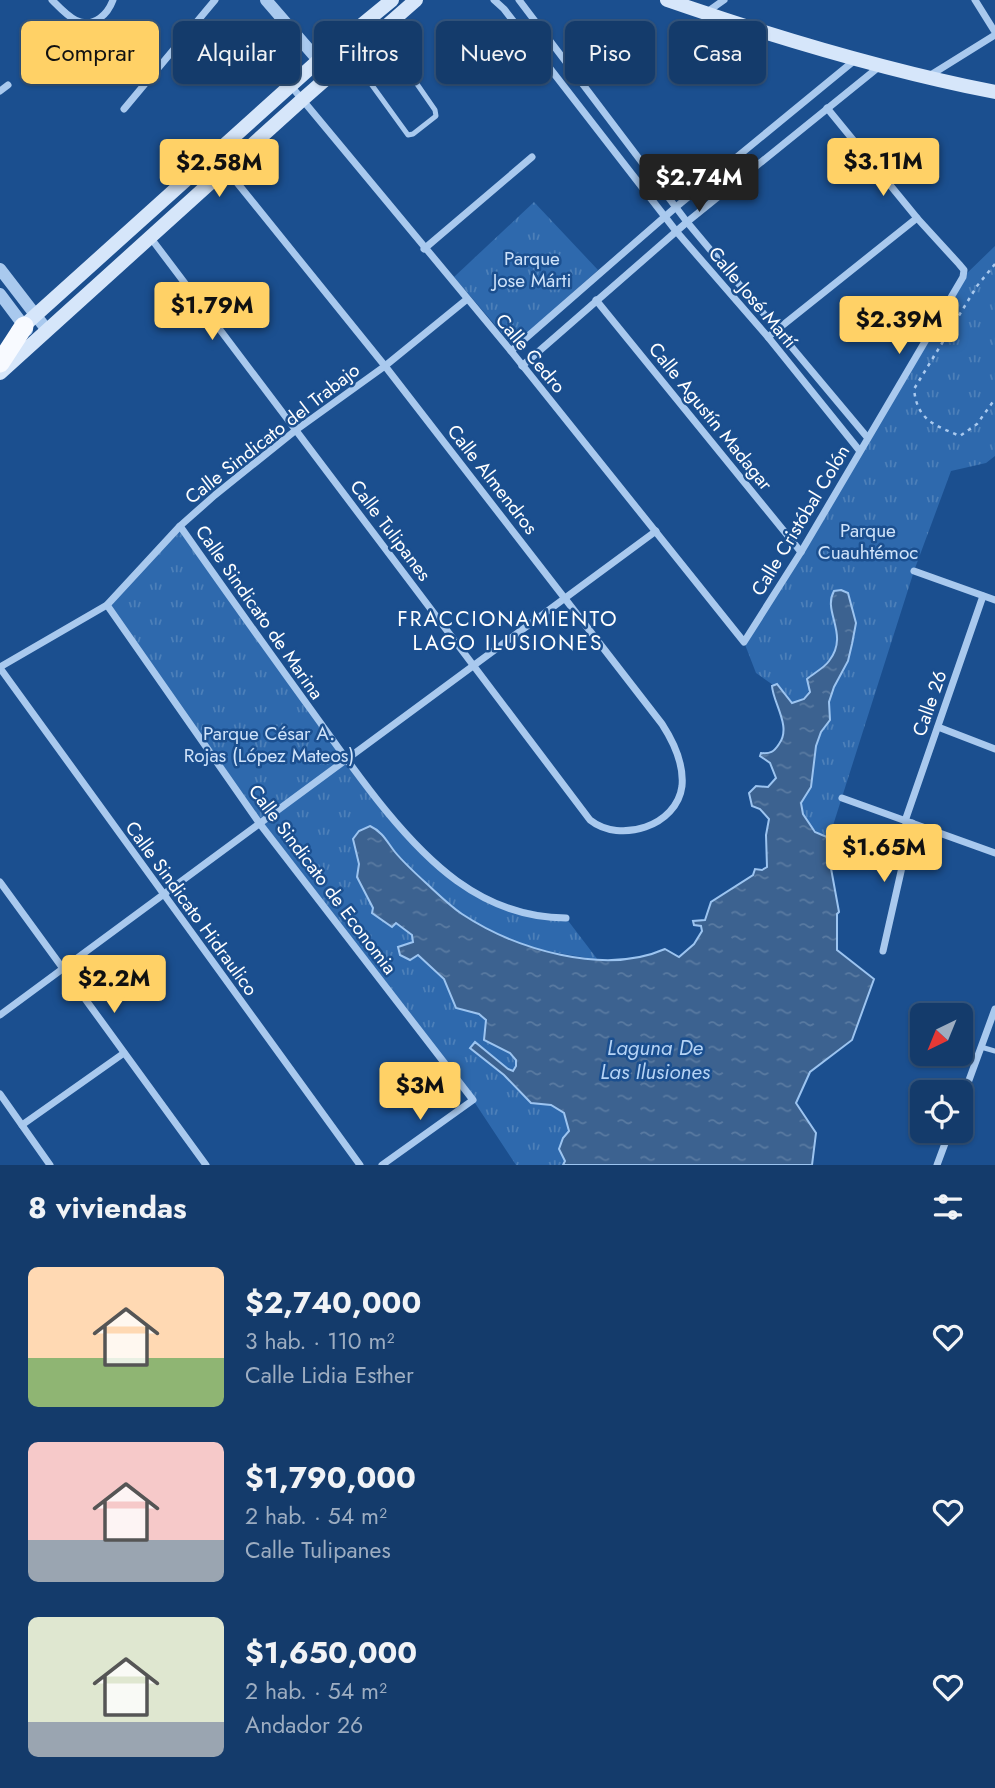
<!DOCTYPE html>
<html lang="es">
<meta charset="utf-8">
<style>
:root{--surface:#143b6b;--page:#1d4271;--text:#f1f3f6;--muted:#9dadc1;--line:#33557e;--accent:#ffd166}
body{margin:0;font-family:Jost,sans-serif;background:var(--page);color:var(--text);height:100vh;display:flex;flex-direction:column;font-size:26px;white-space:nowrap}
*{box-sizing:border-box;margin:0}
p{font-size:23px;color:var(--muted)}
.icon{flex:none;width:38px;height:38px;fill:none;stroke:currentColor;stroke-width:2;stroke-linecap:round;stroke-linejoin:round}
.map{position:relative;height:1165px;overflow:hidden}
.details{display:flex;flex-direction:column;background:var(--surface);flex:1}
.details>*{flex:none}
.top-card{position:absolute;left:21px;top:21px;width:954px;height:63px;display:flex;gap:14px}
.needle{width:46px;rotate:223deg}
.fabs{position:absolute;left:910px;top:1003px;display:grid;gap:14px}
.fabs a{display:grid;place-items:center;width:63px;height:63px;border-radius:10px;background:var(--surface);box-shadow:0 2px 5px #0004,0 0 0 2px var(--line);font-size:35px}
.price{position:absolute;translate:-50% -60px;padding:0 16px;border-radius:7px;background:var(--accent);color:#111;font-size:23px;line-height:46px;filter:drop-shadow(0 2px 4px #0008)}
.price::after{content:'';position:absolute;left:50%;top:42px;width:21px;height:16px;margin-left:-10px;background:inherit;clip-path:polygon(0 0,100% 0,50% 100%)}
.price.active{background:#222;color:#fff}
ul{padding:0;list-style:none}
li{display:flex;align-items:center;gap:21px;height:175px;padding:0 28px}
li span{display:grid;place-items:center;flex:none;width:196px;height:140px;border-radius:10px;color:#555}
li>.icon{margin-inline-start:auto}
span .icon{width:84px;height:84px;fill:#fffc;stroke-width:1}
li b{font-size:30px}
h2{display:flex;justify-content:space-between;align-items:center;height:84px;padding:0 28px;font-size:30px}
.pill{padding:0 24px;border-radius:10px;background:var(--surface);box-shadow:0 2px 5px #0004,0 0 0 2px var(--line);font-size:24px;line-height:63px}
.pill.active{background:var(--accent);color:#111}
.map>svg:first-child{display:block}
.park{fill:url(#park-tufts)}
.water{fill:url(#water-ripples);stroke:#9cc4f0;stroke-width:2}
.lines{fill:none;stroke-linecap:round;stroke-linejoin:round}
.path{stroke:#a9c9ee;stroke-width:2.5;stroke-dasharray:3.5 5;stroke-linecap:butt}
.service{stroke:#a9c9ee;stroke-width:5}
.minor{stroke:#a9c9ee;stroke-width:7}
.tertiary{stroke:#a9c9ee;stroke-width:12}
.secondary{stroke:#d6e6fa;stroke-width:14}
.trunk{stroke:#f8faff;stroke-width:19}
.labels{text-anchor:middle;stroke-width:5;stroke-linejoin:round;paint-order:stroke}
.park-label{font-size:19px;fill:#cfe3fa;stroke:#1b4f8f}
.street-label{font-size:19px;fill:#fff;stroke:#1b4f8f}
.neighbourhood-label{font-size:21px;letter-spacing:2px;fill:#fff;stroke:#1b4f8f}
.water-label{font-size:21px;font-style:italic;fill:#b5d3f5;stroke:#1b4f8f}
</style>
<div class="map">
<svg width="995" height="1165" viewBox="0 0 995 1165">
<defs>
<pattern id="park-tufts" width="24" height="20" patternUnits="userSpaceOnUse" patternTransform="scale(1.75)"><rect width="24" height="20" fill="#2e69ad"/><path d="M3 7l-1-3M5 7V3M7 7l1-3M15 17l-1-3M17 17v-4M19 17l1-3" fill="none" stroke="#4d80b9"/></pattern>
<pattern id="water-ripples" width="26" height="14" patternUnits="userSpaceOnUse" patternTransform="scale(1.75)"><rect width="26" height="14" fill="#3c6290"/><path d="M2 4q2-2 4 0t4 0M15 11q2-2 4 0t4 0" fill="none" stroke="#597aa1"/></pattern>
</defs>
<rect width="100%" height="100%" fill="#1b4f8f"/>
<g class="park">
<polygon points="534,202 598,270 513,346 454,277"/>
<path d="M 995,246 L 995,456 L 986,463 L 951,471 L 914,571 L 829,838 C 812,831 805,821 801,803 L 811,787 L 816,746 L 821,732 L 830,720 L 829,703 L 833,687 L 848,661 L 852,644 L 856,623 L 849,594 L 841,590 L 834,591 C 824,608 841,625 836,644 C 831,665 822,662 815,676 C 809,689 808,700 792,703 L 786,694 L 756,673 L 744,642 L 963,277 Z"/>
<path d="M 180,526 L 370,790 L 437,864 L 496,903 L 566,918 L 598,960 C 573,955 547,952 523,945 C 467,927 413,878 380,831 L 354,846 L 359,864 L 357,877 L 412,935 L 461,1002 L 474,1008 L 486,1021 L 498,1040 L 516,1060 L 551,1105 L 564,1113 L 569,1131 L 564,1165 L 516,1165 L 473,1100 L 260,824 L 107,605 Z"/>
</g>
<path class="water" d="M 841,590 L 848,593 L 856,623 L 852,644 L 848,661 L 834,687 L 829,702 L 830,720 L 821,732 L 816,746 L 811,787 L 801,803 L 803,814 L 815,832 L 829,838 L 828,852 L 839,912 L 837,914 L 837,950 L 874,979 L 852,1040 L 810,1072 L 796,1103 L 816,1133 L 812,1165 L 563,1165 L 565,1161 L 559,1149 L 563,1138 L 569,1131 L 564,1113 L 551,1105 L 531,1103 L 504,1075 L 470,1048 L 475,1042 L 508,1069 L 513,1071 L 516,1066 L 516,1060 L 510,1053 L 484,1040 L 486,1020 L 479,1014 L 456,1008 L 444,979 L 418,955 L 410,960 L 400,955 L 398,947 L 413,942 L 412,935 L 396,923 L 392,927 L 372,913 L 373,908 L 357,877 L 359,864 L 353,839 L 359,831 L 370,826 C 383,832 387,842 395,852 C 404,863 415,873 426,883 C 437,893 449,905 462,914 C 515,949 604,976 665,949 L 679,957 L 694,944 L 702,931 L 701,926 L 694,925 L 693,921 L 705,920 L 711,902 L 753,875 L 755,869 L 762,870 L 767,867 L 766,835 L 769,819 L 760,809 L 752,806 L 749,793 L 756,786 L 768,787 L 776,778 L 770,763 L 760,756 L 761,753 C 770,754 774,752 779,744 C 792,727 773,703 772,686 L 777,684 L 792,703 L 804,699 L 810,692 L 807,679 C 814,673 824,668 829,661 C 850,634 822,612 834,591 Z"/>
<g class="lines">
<path class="path" d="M 995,264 L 977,286 L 914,389 C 917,420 934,425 960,436 L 977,424 L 995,399"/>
<g class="service">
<polyline points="353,59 408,135 413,134 436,116 435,110 381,32"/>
<polyline points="981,1047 995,1051"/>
</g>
<g class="minor">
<path d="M 52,0 C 65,13 81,32 100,18 C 107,13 110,8 113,0"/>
<polyline points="494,0 504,9 676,231 768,337 859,450"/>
<polyline points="519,0 687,222 867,437"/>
<polyline points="975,0 995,32"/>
<polyline points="707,12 724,0"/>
<polyline points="929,76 995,35"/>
<polyline points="291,86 511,351 744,642 801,552 963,277 964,270 959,264 917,218 827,108"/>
<polyline points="0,91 8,85"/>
<polyline points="124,109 215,0"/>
<path d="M 150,237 L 590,820 C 620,844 677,826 682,786 C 684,765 673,741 662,724 L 385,366 L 226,169"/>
<polyline points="424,249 532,157"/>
<polyline points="596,300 801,552"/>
<polyline points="768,337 917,218"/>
<polyline points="511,351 676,207 855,60"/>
<polyline points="522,366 687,222 880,66"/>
<path d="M 180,526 C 227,593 274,659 322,725 C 359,777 406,844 457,881 C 489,904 527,918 566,918"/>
<polyline points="914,571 995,600"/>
<polyline points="107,605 260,824 473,1100 382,1165"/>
<polyline points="0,667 107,605 180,526 215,495 296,430 385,366 466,300"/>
<polyline points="0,668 360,1165"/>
<polyline points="938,727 995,749"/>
<polyline points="842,798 995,853"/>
<polyline points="905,821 983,596"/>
<polyline points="0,882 206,1165"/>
<polyline points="883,951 912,823"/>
<polyline points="0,1015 656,531"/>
<polyline points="0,1094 50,1165"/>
<polyline points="961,1102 995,1009"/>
<polyline points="22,1125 124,1053"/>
<polyline points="937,1165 950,1130"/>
</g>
<g class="tertiary">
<polyline points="266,0 331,75"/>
<polyline points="0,269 47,330"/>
<polyline points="0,294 27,330"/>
</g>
<g class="secondary">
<path d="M 667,0 C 774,37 883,70 995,92"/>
<polyline points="18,331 319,60 392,0"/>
<polyline points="0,373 303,99 416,0"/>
</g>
<polyline class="trunk" points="0,363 24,326"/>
</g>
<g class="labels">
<g class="park-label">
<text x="532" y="265">Parque<tspan x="532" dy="22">Jose Márti</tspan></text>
<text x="868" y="537">Parque<tspan x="868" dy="22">Cuauhtémoc</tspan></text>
<text x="269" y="740">Parque César A.<tspan x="269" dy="22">Rojas (López Mateos)</tspan></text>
</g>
<g class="street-label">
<text transform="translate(753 297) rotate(50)" y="7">Calle José Martí</text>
<text transform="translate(531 353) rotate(50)" y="7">Calle Cedro</text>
<text transform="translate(711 416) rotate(51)" y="7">Calle Agustín Madagar</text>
<text transform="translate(272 433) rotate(-38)" y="7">Calle Sindicato del Trabajo</text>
<text transform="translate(493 479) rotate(52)" y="7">Calle Almendros</text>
<text transform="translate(800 520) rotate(-59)" y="7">Calle Cristóbal Colón</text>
<text transform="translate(391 530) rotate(53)" y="7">Calle Tulipanes</text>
<text transform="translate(260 612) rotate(55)" y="7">Calle Sindicato de Marina</text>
<text transform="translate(929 703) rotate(-71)" y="7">Calle 26</text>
<text transform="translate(323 879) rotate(53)" y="7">Calle Sindicato de Economia</text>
<text transform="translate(192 908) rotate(54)" y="7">Calle Sindicato Hidraulico</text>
</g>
<g class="neighbourhood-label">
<text x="508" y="626">FRACCIONAMIENTO<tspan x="508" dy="24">LAGO ILUSIONES</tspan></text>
</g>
<g class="water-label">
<text x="655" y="1055">Laguna De<tspan x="655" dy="24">Las Ilusiones</tspan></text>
</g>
</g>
</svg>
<div class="fabs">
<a><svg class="needle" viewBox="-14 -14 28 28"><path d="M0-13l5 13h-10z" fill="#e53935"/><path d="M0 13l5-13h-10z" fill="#9dadc1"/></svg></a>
<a><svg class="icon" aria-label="locate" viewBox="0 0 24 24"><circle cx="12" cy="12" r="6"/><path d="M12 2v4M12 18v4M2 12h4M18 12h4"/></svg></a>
</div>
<b class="price" style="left:883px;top:198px">$3.11M</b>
<b class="price" style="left:219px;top:199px">$2.58M</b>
<b class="price active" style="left:699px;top:214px">$2.74M</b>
<b class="price" style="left:212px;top:342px">$1.79M</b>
<b class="price" style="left:899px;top:356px">$2.39M</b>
<b class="price" style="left:884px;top:884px">$1.65M</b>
<b class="price" style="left:114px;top:1015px">$2.2M</b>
<b class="price" style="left:420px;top:1122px">$3M</b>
<div class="top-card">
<a class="pill active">Comprar</a>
<a class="pill">Alquilar</a>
<a class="pill">Filtros</a>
<a class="pill">Nuevo</a>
<a class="pill">Piso</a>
<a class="pill">Casa</a>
</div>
</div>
<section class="details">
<h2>8 viviendas<svg class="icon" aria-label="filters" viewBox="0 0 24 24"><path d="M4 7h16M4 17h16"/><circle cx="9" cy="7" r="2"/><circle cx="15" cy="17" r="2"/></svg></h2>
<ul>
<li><span style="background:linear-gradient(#ffd9b3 65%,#8fb573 0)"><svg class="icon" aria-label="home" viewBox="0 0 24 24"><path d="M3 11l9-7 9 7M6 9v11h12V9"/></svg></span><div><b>$2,740,000</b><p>3 hab. · 110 m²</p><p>Calle Lidia Esther</p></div><svg class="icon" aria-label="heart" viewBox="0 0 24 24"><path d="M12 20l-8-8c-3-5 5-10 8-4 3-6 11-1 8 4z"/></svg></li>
<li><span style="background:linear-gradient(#f6c9c9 70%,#9aa5b1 0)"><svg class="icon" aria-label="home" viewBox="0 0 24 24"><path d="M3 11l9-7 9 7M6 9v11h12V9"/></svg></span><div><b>$1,790,000</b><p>2 hab. · 54 m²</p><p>Calle Tulipanes</p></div><svg class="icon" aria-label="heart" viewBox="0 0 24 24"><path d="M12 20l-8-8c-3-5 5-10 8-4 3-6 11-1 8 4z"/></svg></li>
<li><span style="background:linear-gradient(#dfe7d0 75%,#9aa5b1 0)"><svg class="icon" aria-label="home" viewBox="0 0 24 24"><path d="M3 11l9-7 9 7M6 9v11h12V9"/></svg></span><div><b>$1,650,000</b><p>2 hab. · 54 m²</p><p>Andador 26</p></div><svg class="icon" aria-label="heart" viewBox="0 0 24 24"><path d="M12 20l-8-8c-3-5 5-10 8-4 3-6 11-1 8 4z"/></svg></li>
</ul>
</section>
